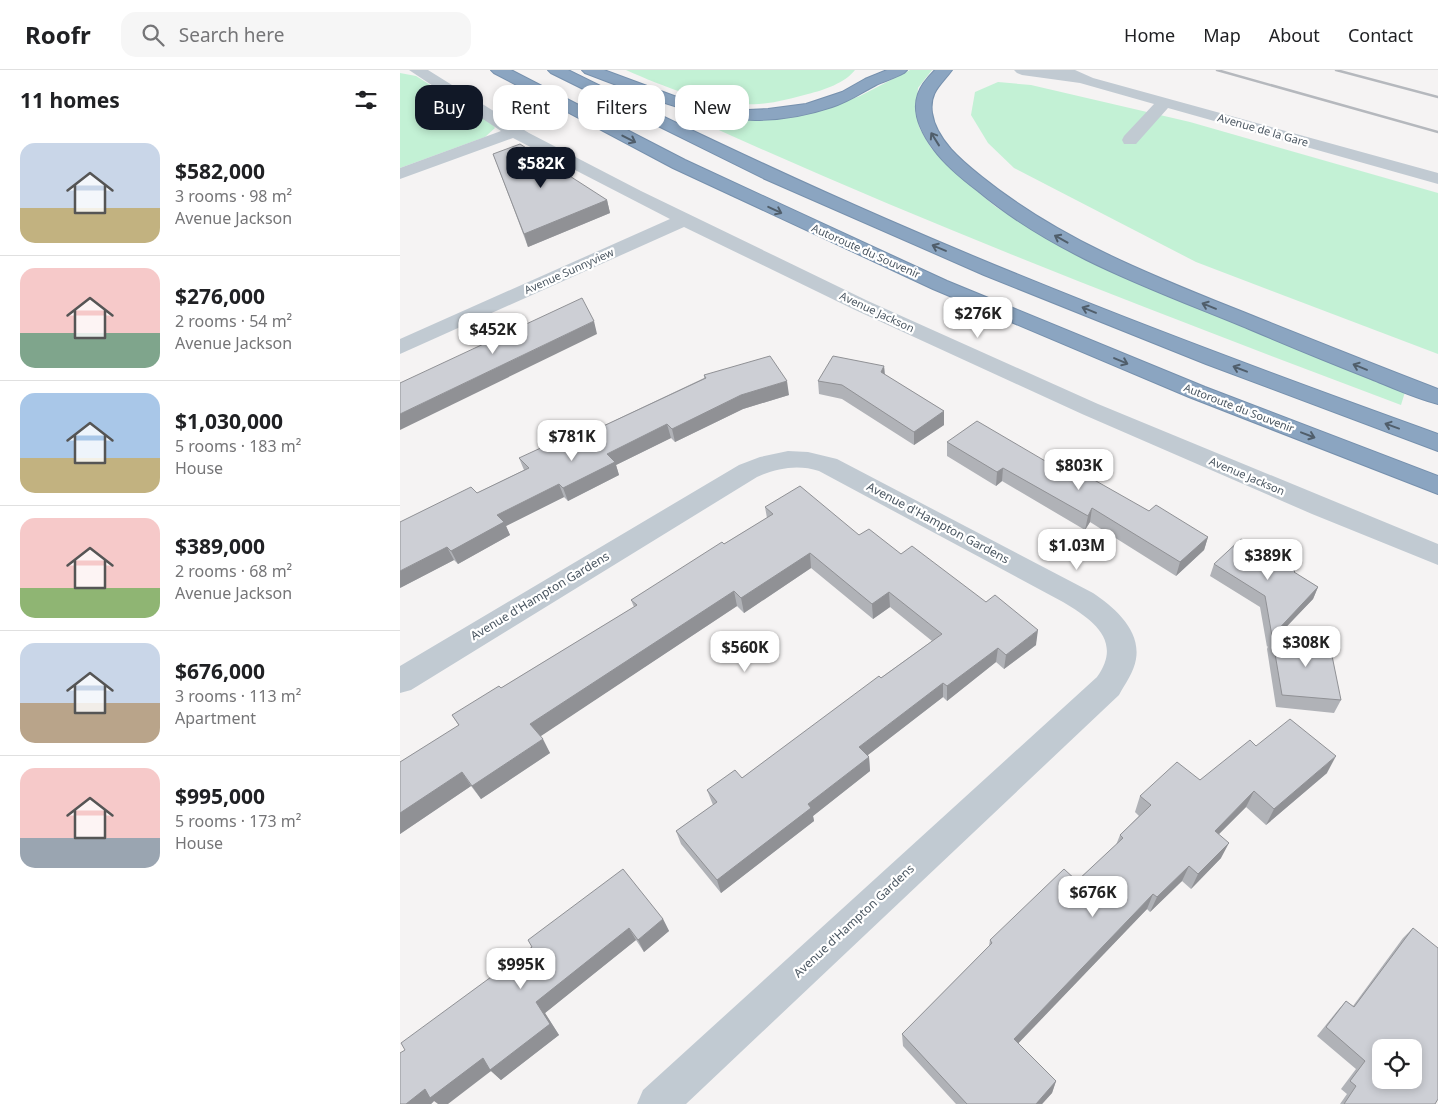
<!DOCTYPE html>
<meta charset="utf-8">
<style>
:root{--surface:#fff;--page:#f6f6f6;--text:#202124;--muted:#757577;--line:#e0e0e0;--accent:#111827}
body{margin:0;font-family:"Noto Sans",sans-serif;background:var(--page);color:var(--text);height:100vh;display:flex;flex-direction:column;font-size:19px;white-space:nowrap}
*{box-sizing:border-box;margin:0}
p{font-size:16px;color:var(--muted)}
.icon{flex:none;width:28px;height:28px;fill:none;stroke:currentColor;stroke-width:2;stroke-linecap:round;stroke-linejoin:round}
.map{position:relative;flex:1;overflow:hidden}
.side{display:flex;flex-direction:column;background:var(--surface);width:400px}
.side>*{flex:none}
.guide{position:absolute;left:15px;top:15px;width:475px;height:45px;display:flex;gap:10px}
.fabs{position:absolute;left:972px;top:969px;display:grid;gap:10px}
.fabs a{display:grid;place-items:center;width:50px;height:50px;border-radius:10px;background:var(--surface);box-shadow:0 2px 8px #0003;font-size:25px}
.price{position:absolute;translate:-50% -42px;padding:0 11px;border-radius:10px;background:#fff;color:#222;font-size:16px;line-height:32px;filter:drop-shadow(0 1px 2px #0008)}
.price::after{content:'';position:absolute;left:50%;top:30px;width:15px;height:11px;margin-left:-8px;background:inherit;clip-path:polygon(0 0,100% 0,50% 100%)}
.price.on{background:var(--accent);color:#fff}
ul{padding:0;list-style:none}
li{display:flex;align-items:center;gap:15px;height:125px;padding:0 20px}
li+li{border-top:1px solid var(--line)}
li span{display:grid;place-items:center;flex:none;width:140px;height:100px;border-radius:15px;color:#555}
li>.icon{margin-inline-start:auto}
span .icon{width:60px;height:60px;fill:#fffc;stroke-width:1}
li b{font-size:21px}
h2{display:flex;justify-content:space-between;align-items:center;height:60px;padding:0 20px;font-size:21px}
.pill{padding:0 18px;border-radius:15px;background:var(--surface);box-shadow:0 2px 8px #0003;font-size:18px;line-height:45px}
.pill.on{background:var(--accent);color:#fff}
header{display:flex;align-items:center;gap:30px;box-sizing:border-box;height:70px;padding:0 25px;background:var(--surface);border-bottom:1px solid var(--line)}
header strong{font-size:24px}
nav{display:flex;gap:28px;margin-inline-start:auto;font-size:18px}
.search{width:350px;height:45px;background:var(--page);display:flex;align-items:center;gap:12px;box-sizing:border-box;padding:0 18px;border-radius:15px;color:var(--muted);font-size:19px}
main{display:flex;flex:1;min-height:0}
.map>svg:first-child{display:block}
.green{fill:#c3f1d5}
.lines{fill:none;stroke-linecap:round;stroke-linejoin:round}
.highway-casing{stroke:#7690ad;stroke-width:2}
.minor{fill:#c1cad2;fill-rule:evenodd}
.highway{fill:#8ba5c1;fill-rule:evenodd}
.rail{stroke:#b5b8bd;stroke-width:2.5}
.wall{fill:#b0b2b7}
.shaded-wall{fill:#909195}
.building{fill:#cdcfd5;stroke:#909195;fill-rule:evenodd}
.oneway{stroke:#505e6b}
.labels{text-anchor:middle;stroke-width:4.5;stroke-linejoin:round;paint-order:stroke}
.far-street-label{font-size:11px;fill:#4a5661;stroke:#fff}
.street-label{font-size:12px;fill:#4a5661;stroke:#fff}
</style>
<header>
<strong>Roofr</strong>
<div class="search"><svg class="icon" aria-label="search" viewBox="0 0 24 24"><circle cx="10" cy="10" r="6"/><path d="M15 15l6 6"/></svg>Search here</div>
<nav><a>Home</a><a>Map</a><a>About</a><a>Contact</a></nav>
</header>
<main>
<section class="side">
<h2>11 homes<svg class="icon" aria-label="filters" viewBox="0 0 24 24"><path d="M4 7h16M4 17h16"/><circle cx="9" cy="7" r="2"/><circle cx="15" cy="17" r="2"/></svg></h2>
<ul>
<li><span style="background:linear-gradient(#c9d6e8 65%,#c2b280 0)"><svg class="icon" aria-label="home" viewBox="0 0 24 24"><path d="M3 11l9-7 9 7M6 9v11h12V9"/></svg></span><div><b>$582,000</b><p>3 rooms · 98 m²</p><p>Avenue Jackson</p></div></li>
<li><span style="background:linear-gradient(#f6c9c9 65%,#7fa58c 0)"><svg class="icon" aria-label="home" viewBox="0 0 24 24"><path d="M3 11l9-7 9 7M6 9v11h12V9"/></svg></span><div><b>$276,000</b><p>2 rooms · 54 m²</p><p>Avenue Jackson</p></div></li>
<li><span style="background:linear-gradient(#a9c7e8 65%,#c2b280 0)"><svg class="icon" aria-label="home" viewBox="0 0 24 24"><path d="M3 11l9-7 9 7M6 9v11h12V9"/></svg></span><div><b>$1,030,000</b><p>5 rooms · 183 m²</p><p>House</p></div></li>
<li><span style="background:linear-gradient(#f6c9c9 70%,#8fb573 0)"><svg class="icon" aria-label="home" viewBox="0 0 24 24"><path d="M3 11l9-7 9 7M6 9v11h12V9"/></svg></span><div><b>$389,000</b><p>2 rooms · 68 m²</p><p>Avenue Jackson</p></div></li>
<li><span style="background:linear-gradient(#c9d6e8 60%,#b9a48a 0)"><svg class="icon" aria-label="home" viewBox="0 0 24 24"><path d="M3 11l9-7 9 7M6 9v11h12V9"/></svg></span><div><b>$676,000</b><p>3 rooms · 113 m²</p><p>Apartment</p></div></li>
<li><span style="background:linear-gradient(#f6c9c9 70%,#9aa5b1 0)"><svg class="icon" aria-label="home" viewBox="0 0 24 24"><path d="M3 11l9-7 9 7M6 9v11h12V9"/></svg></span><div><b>$995,000</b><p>5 rooms · 173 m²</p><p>House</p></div></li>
</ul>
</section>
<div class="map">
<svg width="1038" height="1034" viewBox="0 0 1038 1034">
<rect width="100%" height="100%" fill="#f5f3f3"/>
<g class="green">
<path d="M 226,0 L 455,0 C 445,13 424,20 408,24 C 392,28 376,33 359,34 C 313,37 267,18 226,0 Z"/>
<path d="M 510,0 L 532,0 L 518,18 L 517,33 L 519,57 L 531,78 L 558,105 L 596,137 L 638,162 L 1005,322 L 1001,335 C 765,246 529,156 299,51 L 306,47 L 336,50 L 379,49 L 411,43 L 460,26 Z"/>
<polygon points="0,3 16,6 92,54 95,58 85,67 0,98"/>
<polygon points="598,12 631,15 790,52 1038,123 1038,284 796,192 614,98 588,73 571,45 575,22"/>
</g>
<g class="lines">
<defs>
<g id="highway">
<polygon points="91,0 111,0 285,90 547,211 805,317 1038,406 1038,424 789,327 533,219 273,98 94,3"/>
<path d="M 148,0 L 168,0 C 273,52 378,102 486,149 C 667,228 852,297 1038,364 L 1038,381 L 806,294 L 584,205 L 365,109 L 151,3 Z"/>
<path d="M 182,0 L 204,0 L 293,33 L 348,40 L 368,39 L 406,34 L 442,22 L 465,9 L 487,0 L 507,0 L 504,3 C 495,8 485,11 476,15 C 461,23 448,32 432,37 C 336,69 273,36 185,3 Z"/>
<path d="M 535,0 L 552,0 C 541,15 529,22 532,43 C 536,70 562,91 582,107 C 664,173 761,209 858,248 C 918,272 978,296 1038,319 L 1038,334 C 1015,328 993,318 971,309 C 930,293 889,276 849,259 C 755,220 657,187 578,121 C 562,109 546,96 534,80 C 522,64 511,44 518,24 C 521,15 528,7 535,0 Z"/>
</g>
</defs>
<use href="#highway" class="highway-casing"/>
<g class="minor">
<polygon points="9,0 28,0 129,63 241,121 468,231 698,334 1038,474 1038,495 912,444 682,344 453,239 284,157 0,284 0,269 270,149 113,68 0,109 0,98 101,61"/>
<polygon points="614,0 675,0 693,8 1038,103 1038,114 768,38 736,74 724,74 722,70 724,66 754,34 680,13 622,5 617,3"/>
<path d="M 388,381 L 408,382 L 437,389 L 693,523 C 714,537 741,560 736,589 C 734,602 725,614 719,625 L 286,1034 L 237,1034 L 243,1020 L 697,607 C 723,571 693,550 663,532 L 419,401 C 398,394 377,398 357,407 L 11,620 L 0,623 L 0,596 L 339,395 L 360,387 Z"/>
</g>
<use href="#highway" class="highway"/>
<g class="rail">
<polyline points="817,0 1038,62"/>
<polyline points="936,0 1038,27"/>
</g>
</g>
<g class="wall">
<polygon points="93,84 207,130 210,143 128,177"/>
<polygon points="484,296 485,305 544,341 544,355 514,375 442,329 419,324 418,311"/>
<polygon points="304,305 389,325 343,339 275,372 271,368 216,395 219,405 168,431 164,427 106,456 110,465 58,494 54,490 0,518 77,423 124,400 119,388 150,381 304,308"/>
<polygon points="547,372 652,395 749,441 808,467 804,480 776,506 690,452 685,460 602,411 596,416 547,386"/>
<polygon points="365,437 459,465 501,484 636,575 604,599 596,592 547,631 543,627 468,685 469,687 470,701 413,746 414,751 321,823 281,774 276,761 313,735 307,720 342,708 532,571 490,537 473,549 411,498 344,543 337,536 140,666 150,683 81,729 71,716 0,764 0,692 59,656 52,645 101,618 234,537 231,530 367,448"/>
<polygon points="814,494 895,501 895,503 918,517 913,529 877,566 941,630 934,643 876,637 867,579 868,576 867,577 860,537 810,506"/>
<polygon points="856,676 927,703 866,755 846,737 819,764 821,788 791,819 782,811 750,842 747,839 618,973 656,1011 652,1023 642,1034 556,1034 503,976 502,964 589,876 590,870 677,811 716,775 720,765 739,746 735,742 740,726 800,710"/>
<polygon points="263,849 269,861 244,882 236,870 145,943 159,965 101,1010 91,1001 34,1031 31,1034 0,1034 132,877"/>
<polygon points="1013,858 1035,1034 940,1034 947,1024 941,1019 956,999 917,966 938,940 946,931 953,936 1003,868"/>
</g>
<g class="shaded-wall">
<polygon points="207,130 210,143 128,177 124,164"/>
<polygon points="194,251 197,264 0,360 0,344"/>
<polygon points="484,296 485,309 481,302"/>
<polygon points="387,311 389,325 343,339 275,372 272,359 341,325"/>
<polygon points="544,341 544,355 514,375 514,362"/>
<polygon points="267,354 271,368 216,395 219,405 168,431 163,418 207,384"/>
<polygon points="603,398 602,411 596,416 597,402"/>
<polygon points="159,414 164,427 106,456 110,465 58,494 51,481 97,445"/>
<polygon points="692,438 690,452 685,460 688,446"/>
<polygon points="808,467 804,480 776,506 780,492"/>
<polygon points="47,477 54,490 0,518 0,501"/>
<polygon points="410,483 411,498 344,543 341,528"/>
<polygon points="918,517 913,529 873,571 872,566 867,577 872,566"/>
<polygon points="334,521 337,536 138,668 130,654"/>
<polygon points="489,522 490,537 473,549 472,534"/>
<polygon points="638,560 636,575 604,599 606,585"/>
<polygon points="598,578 596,592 547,631 547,616"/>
<polygon points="543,613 543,627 460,691 459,677"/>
<polygon points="143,669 150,683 81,729 72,716"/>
<polygon points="936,686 927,703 866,755 874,739"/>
<polygon points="469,687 470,701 413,746 414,751 321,823 317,810 408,734"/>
<polygon points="62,702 71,716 0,764 0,743"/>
<polygon points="854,721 846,737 807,776 815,761"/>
<polygon points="829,773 821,788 791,819 798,804"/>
<polygon points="789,796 782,811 750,842 757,827"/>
<polygon points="753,824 747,839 611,981 614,969"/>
<polygon points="263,849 269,861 244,882 238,870"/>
<polygon points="229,858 236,870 145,943 159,965 101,1010 91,1001 48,1034 38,1034 34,1031 31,1034 6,1034"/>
<polygon points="656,1011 652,1023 642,1034 636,1034"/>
</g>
<g class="building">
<polygon points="120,74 207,130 124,164 93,84"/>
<polygon points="182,228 194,251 0,344 0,313"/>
<polygon points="370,286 387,311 341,325 272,359 267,354 207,384 215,392 163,418 159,414 97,445 104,452 51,481 47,477 0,501 0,452 71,417 77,423 129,398 119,388 145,376 150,381 306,308 304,305"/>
<polygon points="433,286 484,296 481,302 544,341 514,362 442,315 418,311"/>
<polygon points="577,351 652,395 659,390 749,441 756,435 808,467 780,492 692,438 688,446 603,398 597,402 547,372"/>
<polygon points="400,416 459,465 469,459 501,484 512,476 586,532 595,525 638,560 606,585 598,578 547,616 543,613 459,677 469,687 408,734 411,738 317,810 276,761 317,732 307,720 335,700 342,708 479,606 481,608 542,564 489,522 472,534 410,483 341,528 334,521 130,654 143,669 72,716 62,702 0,743 0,692 59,655 52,645 99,616 101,618 237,535 231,530 322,472 324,474 373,444 365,437"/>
<polygon points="841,469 895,501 894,502 918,517 872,566 865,526 814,494"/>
<polygon points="872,566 929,571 941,630 882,625"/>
<polygon points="890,649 936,686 874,739 854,721 815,761 829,773 798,804 789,796 757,827 753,824 614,969 656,1011 636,1034 567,1034 502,964 592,873 590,870 664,799 677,811 723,768 720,765 751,735 740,726 777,692 800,710 850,670 856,676"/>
<polygon points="223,799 263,849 238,870 229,858 136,932 150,954 90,1000 83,988 30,1028 25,1019 6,1034 0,1034 0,983 5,980 1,973 132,877 128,870"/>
<path d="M 1013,858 L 1038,878 L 1038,1029 L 1035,1034 L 944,1034 L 956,1016 L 950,1011 L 965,991 L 926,957 L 946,931 L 954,937 ZM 981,978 L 1014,978 L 1014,1010 L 981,1010 Z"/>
</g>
<defs><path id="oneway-shaft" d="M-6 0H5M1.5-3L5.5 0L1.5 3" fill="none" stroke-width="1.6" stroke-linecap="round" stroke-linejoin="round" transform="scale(1.25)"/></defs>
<g class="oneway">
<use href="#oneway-shaft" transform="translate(229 69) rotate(27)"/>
<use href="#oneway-shaft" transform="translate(535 69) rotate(-122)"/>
<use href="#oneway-shaft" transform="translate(375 140) rotate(25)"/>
<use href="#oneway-shaft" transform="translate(661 169) rotate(-151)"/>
<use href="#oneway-shaft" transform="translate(539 178) rotate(-157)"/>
<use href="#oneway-shaft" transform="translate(809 236) rotate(-158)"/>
<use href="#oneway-shaft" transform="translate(689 240) rotate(-158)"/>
<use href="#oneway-shaft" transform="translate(721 291) rotate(23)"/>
<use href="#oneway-shaft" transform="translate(960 297) rotate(-158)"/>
<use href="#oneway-shaft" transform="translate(840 299) rotate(-159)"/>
<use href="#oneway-shaft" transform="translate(992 356) rotate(-160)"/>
<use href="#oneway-shaft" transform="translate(908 365) rotate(21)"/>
</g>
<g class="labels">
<g class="far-street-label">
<text transform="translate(863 60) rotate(16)" y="4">Avenue de la Gare</text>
<text transform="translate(466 181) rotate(24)" y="4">Autoroute du Souvenir</text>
<text transform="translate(169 201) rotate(-24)" y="4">Avenue Sunnyview</text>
<text transform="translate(477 242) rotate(25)" y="4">Avenue Jackson</text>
<text transform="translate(839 338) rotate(21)" y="4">Autoroute du Souvenir</text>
<text transform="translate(847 406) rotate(23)" y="4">Avenue Jackson</text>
</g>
<g class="street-label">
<text transform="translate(538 453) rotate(28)" y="4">Avenue d'Hampton Gardens</text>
<text transform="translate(140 526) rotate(-31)" y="4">Avenue d'Hampton Gardens</text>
<text transform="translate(454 851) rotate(-43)" y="4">Avenue d'Hampton Gardens</text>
</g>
</g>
</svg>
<div class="fabs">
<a><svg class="icon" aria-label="locate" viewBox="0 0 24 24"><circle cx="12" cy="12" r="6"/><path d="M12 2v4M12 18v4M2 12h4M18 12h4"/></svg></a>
</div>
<b class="price on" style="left:141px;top:119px">$582K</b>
<b class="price" style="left:578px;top:269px">$276K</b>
<b class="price" style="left:93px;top:285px">$452K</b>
<b class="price" style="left:172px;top:392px">$781K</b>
<b class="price" style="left:679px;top:421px">$803K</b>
<b class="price" style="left:677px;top:501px">$1.03M</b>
<b class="price" style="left:868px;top:511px">$389K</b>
<b class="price" style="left:906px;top:598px">$308K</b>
<b class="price" style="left:345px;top:603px">$560K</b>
<b class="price" style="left:693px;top:848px">$676K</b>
<b class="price" style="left:121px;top:920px">$995K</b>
<div class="guide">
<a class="pill on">Buy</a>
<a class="pill">Rent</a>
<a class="pill">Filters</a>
<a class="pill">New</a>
</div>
</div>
</main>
